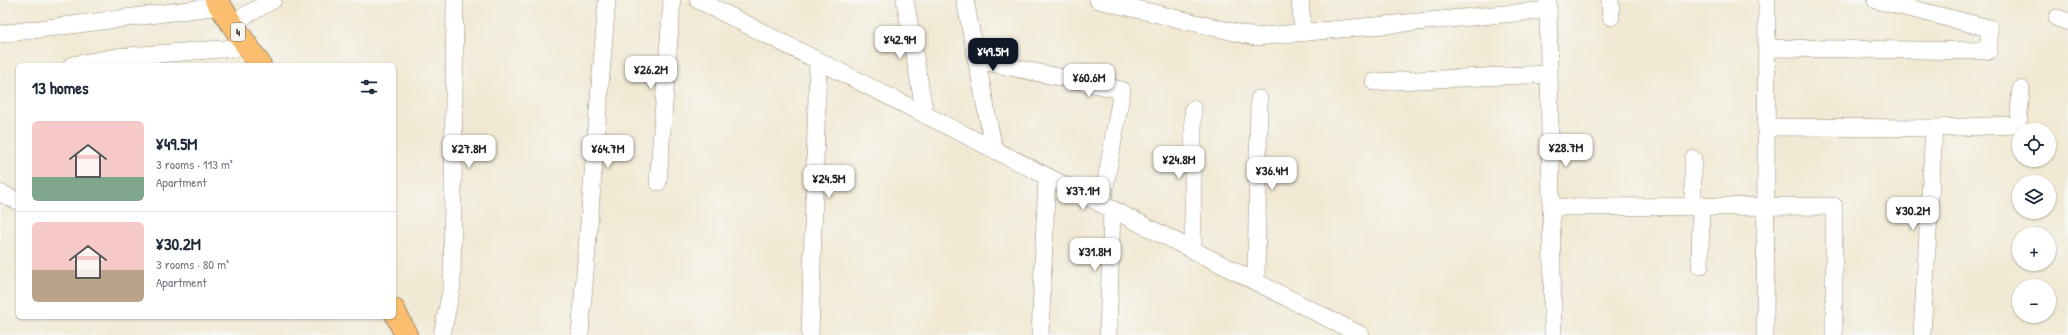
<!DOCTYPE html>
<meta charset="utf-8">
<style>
:root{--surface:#fff;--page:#f6f6f7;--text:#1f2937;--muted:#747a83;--line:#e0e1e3;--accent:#111827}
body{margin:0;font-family:"Patrick Hand",sans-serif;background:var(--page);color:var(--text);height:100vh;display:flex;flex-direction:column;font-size:15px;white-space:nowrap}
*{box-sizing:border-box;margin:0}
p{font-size:13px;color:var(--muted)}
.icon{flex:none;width:22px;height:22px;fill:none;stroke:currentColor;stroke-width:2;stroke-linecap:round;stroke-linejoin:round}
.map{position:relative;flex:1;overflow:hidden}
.panel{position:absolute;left:16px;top:63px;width:380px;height:256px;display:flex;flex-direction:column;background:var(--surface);border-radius:6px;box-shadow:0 1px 3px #0004}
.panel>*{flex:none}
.fabs{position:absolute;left:2012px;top:123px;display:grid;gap:8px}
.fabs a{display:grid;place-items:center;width:44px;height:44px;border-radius:50%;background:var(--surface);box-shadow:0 1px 3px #0004;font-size:20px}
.price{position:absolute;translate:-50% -34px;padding:0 9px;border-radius:8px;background:#fff;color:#222;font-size:13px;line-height:26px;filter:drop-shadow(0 1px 2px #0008)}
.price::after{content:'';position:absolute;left:50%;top:24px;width:12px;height:9px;margin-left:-6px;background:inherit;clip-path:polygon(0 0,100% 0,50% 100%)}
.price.selected{background:var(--accent);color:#fff}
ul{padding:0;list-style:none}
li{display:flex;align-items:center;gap:12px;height:100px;padding:0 16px}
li+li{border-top:1px solid var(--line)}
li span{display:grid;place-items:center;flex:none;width:112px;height:80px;border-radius:6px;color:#555}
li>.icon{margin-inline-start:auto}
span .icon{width:48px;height:48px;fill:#fffc;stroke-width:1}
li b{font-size:17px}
h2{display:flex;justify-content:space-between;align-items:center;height:48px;padding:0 16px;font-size:17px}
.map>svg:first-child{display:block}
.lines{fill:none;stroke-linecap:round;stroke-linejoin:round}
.street-casing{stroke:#968a78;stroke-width:18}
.primary-casing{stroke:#968a78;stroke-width:24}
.street{stroke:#fff;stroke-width:17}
.primary{stroke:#fabe6e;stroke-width:22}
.labels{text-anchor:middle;stroke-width:4;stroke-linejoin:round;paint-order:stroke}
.shield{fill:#f6f6f2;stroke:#73675e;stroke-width:1}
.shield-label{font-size:11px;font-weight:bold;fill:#3b2a1e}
</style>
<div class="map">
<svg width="2068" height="335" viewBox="0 0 2068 335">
<rect width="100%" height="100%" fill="#f6f6f2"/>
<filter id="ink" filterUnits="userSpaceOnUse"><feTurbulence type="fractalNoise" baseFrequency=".025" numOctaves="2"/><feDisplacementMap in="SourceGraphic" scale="8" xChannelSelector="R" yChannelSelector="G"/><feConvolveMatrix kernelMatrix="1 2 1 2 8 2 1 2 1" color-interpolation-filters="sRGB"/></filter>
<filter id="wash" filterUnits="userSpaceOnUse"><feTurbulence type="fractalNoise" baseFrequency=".012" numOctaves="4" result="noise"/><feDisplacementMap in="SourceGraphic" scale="16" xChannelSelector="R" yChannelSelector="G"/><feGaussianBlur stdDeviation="0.9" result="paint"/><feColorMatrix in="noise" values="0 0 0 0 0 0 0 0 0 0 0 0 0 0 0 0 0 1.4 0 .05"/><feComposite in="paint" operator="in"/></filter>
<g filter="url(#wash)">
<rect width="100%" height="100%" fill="#f1e9d3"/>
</g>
<g filter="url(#ink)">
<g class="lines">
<defs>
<g id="street">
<polyline points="698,0 1361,335"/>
<polyline points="905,0 925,115"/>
<polyline points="965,0 994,150"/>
<polyline points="1098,0 1255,37 1548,10"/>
<polyline points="1300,0 1303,33"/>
<polyline points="1548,0 1553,335"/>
<polyline points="1610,0 1611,17"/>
<polyline points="2057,18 2068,22"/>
<polyline points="232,23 273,0"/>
<polyline points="0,34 220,6"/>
<polyline points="1767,48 1989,51 1989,28 1876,0"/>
<polyline points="976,60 1122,90 1102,204"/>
<polyline points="72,65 116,57 248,47"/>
<polyline points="1374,82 1549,74"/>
<polyline points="1193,109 1193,250"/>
<polyline points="1766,127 1934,128 2018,125 2021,89"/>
<polyline points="1693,159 1693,205"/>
<polyline points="658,182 672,0"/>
<polyline points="0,193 18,201"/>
<polyline points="1552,207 1834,206 1834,335"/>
<polyline points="1700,266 1701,205"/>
<polyline points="1256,282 1259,99"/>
<polyline points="442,335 452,286 455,0"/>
<polyline points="580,335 607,0"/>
<polyline points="810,335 818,61"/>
<polyline points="1040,335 1047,177"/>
<polyline points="1108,335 1112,209"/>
<polyline points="1765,335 1767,0"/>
<polyline points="1922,335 1934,128"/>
</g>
<g id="primary">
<polyline points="216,0 260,65"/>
<polyline points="394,310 406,335"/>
</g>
</defs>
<use href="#street" class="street-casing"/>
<use href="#primary" class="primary-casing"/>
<use href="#street" class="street"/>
<use href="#primary" class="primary"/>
</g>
</g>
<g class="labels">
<rect class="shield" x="231" y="23" width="14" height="18" rx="3"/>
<g class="shield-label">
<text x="238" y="36">4</text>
</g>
</g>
</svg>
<div class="fabs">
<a><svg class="icon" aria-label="locate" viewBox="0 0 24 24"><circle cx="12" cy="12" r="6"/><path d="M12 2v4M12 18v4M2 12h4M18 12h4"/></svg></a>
<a><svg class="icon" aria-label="layers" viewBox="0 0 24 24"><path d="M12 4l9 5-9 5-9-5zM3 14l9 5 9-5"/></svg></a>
<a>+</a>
<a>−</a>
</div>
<b class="price" style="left:900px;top:60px">¥42.9M</b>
<b class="price selected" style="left:993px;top:72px">¥49.5M</b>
<b class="price" style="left:651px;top:90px">¥26.2M</b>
<b class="price" style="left:1089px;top:98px">¥60.6M</b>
<b class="price" style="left:1566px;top:168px">¥28.7M</b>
<b class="price" style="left:469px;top:169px">¥27.8M</b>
<b class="price" style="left:608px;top:169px">¥64.7M</b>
<b class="price" style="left:1179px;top:180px">¥24.8M</b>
<b class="price" style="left:1272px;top:191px">¥36.4M</b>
<b class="price" style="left:829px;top:199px">¥24.5M</b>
<b class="price" style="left:1083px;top:211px">¥37.1M</b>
<b class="price" style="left:1913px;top:231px">¥30.2M</b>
<b class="price" style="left:1095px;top:272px">¥31.8M</b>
<section class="panel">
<h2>13 homes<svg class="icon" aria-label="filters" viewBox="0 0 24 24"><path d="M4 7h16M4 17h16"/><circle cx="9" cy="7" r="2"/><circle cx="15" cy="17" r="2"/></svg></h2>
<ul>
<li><span style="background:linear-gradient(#f6c9c9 70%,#7fa58c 0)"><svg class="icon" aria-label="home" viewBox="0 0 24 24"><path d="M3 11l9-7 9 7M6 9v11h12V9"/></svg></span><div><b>¥49.5M</b><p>3 rooms · 113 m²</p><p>Apartment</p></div></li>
<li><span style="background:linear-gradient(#f6c9c9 60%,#b9a48a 0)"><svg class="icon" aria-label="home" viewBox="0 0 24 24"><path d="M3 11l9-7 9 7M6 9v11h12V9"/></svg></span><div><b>¥30.2M</b><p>3 rooms · 80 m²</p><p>Apartment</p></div></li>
</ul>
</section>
</div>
